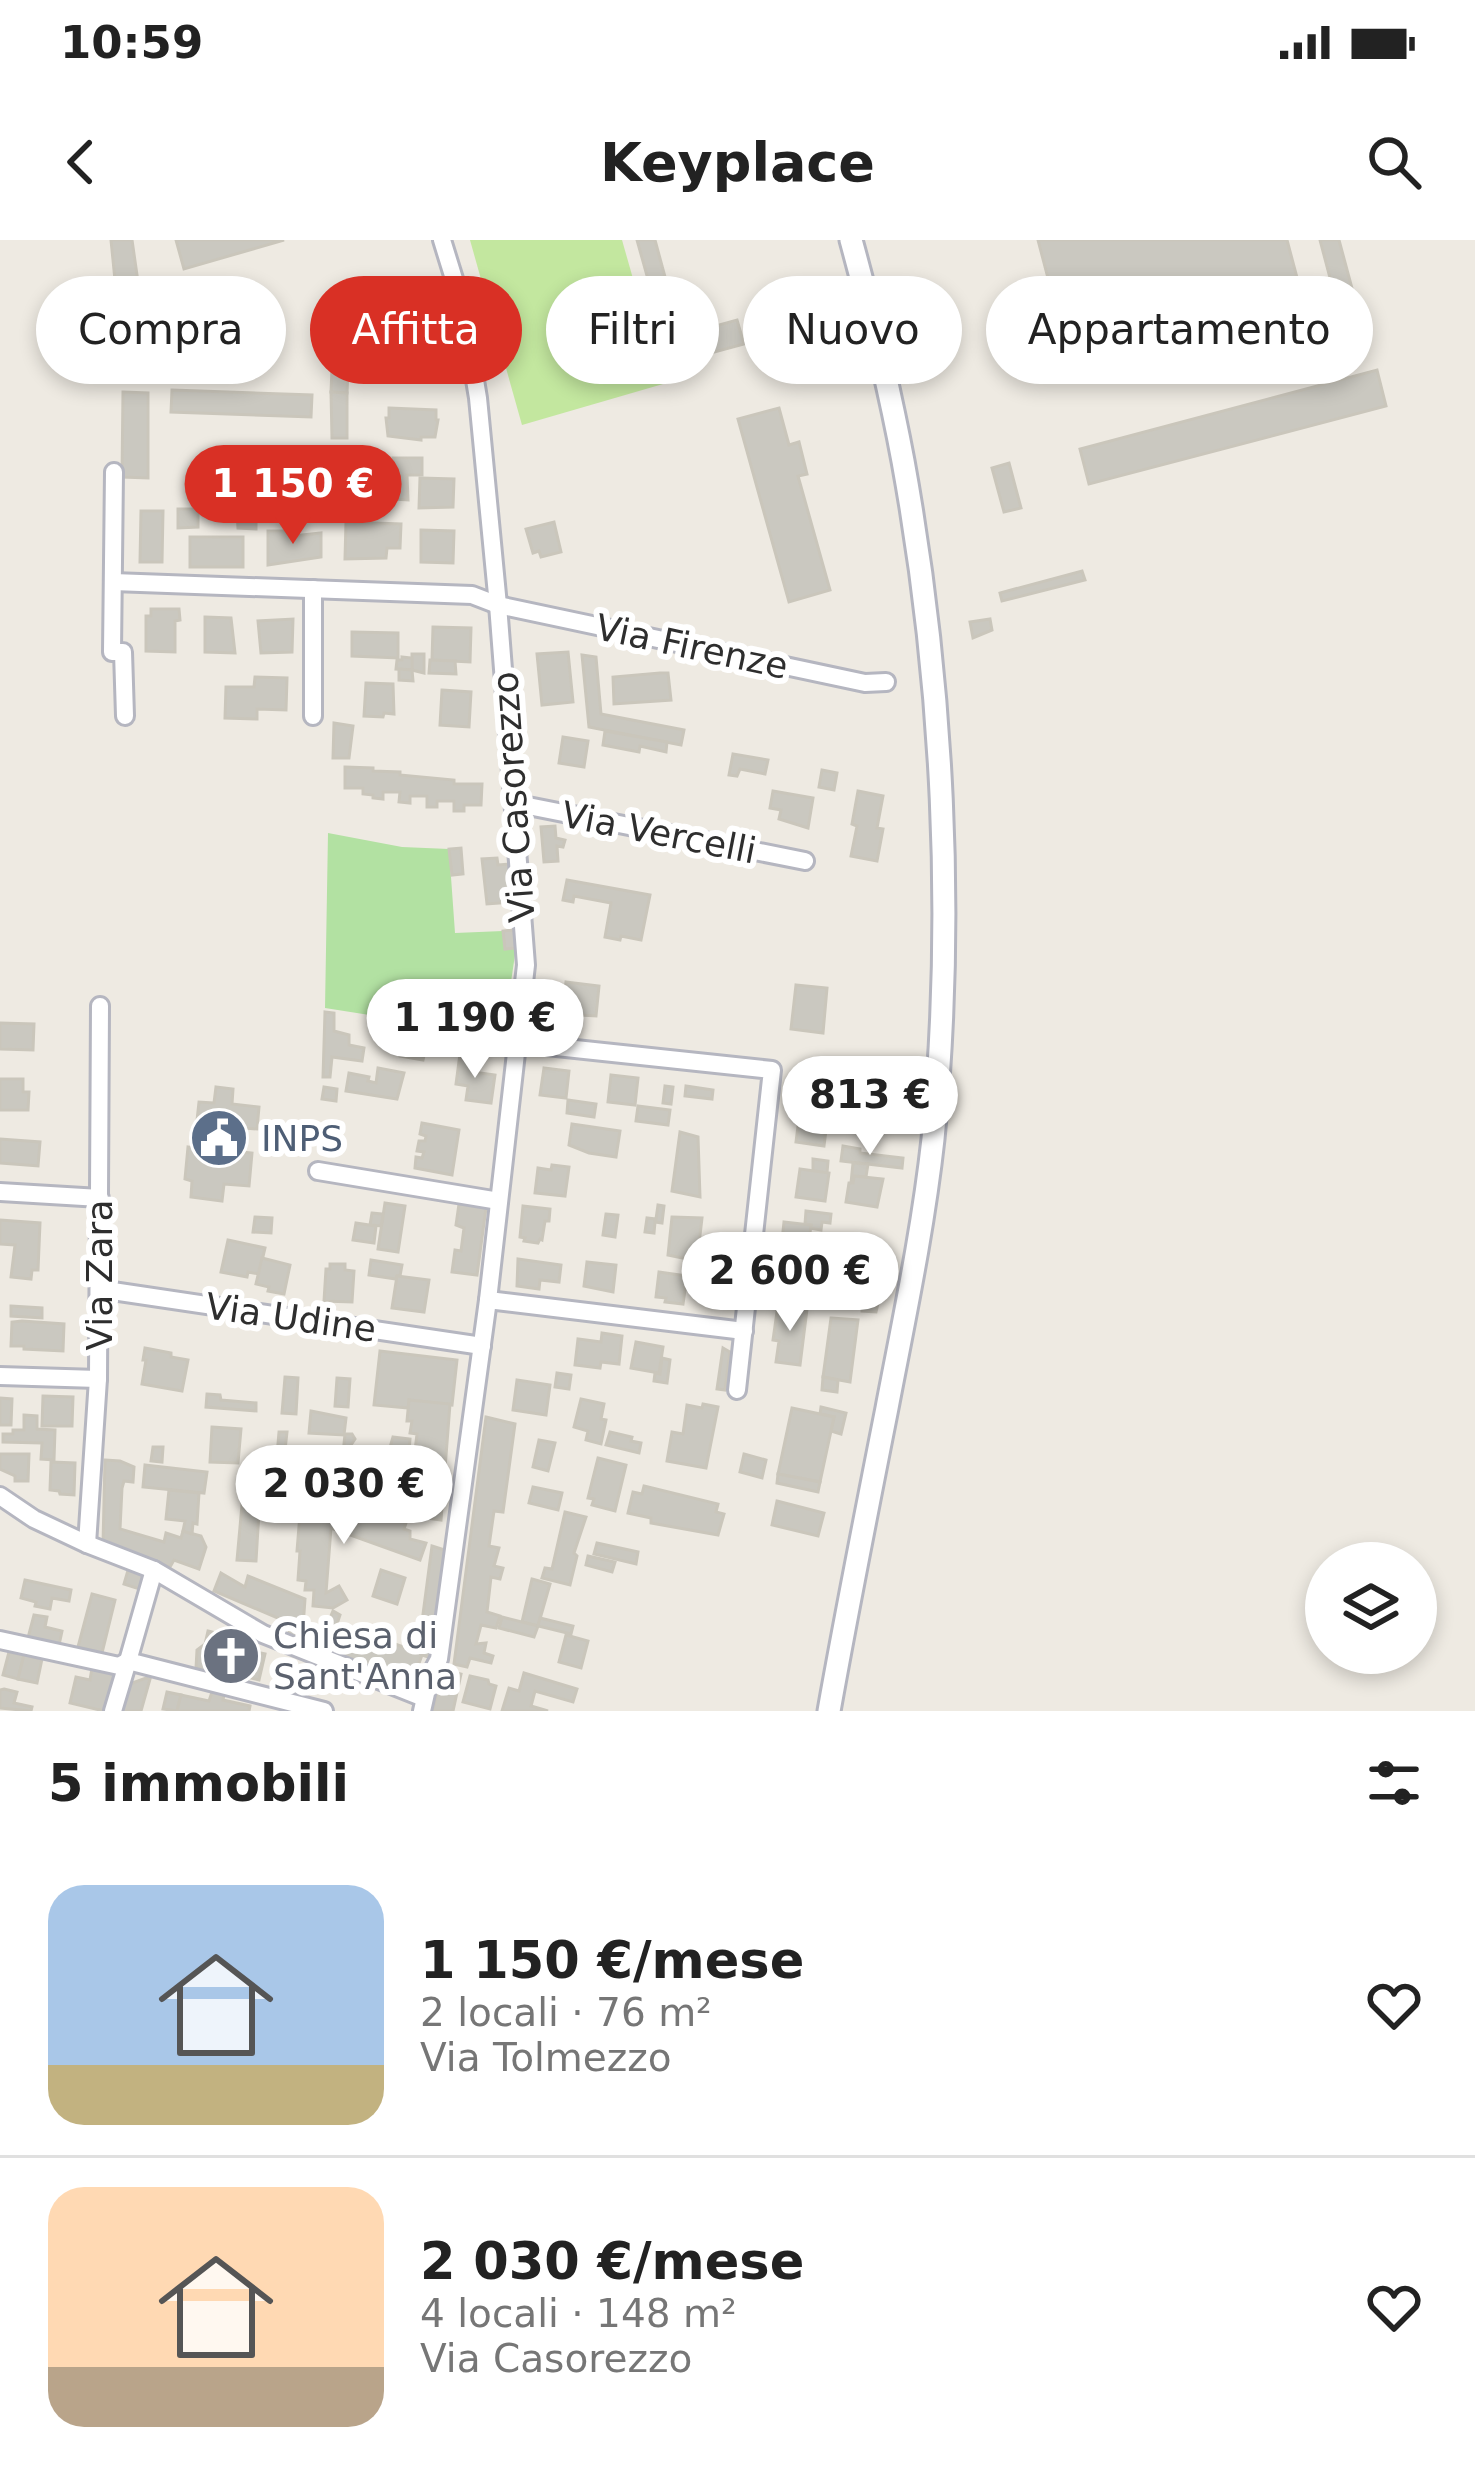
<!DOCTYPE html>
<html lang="it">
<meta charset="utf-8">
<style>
:root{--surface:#fff;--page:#f6f6f6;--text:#222;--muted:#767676;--line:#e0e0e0;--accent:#d93025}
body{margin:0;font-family:"DejaVu Sans",sans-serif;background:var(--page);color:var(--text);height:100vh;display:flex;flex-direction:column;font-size:45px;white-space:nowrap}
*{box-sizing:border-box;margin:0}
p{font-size:39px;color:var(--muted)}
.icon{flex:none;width:66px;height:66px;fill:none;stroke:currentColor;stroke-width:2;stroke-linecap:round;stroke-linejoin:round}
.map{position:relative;height:1471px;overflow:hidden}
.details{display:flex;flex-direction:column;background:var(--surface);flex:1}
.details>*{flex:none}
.banner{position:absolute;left:36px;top:36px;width:1404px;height:108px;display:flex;gap:24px}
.fabs{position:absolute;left:1305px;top:1302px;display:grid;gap:24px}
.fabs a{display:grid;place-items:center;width:132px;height:132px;border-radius:50%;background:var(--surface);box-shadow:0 6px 18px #0003;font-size:60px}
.price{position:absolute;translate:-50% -102px;padding:0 27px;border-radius:42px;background:#fff;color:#222;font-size:39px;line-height:78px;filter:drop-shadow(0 3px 6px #0008)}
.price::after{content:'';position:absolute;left:50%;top:72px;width:36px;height:27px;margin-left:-18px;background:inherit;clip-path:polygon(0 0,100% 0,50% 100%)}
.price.on{background:var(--accent);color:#fff}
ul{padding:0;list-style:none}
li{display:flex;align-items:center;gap:36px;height:300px;padding:0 48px}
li+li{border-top:3px solid var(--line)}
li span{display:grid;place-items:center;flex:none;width:336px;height:240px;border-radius:36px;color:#555}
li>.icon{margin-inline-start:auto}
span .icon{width:144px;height:144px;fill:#fffc;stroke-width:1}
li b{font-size:51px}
h2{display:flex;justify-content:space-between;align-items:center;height:144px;padding:0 48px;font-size:51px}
.chip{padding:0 42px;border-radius:54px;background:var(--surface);box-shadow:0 6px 18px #0003;font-size:42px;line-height:108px}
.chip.on{background:var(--accent);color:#fff}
.status{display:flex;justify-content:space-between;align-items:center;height:84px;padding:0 60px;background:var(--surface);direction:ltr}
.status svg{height:33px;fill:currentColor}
header{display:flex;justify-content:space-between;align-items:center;height:156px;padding:0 48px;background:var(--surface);font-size:54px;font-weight:700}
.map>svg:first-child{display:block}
.green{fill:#b2e1a2}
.pitch{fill:#c3e79f}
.building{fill:#cac8c0;stroke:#cac6bb;stroke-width:3}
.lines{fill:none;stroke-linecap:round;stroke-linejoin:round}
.street-casing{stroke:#b5b6c0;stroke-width:22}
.secondary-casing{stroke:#b5b6c0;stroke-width:27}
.street{stroke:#fff;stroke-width:16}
.secondary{stroke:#fff;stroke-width:21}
.labels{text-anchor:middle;stroke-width:12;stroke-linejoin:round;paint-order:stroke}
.street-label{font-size:36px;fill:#2e2e2e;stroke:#fff}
.service-label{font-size:36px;fill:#4e5e75;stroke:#fff;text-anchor:start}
.worship-label{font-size:36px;fill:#5b616d;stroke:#fff;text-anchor:start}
</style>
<div class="status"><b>10:59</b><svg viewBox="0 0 49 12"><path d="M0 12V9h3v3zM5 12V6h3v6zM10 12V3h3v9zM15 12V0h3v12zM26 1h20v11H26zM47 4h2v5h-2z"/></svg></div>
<header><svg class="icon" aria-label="back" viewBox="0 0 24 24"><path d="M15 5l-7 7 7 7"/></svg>Keyplace<svg class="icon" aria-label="search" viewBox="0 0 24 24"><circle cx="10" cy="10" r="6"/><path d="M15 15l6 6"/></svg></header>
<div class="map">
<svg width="1475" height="1471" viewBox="0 0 1475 1471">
<rect width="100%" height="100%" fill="#eeeae2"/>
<polygon class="green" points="328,593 402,607 449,609 455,693 503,691 505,709 516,708 503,796 325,768"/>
<polygon class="pitch" points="470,0 622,0 663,144 522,185"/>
<g class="building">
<polygon points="111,0 132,0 139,49 133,50 139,92 138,119 123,120"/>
<polygon points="176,0 284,0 184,29"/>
<polygon points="637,0 655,0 668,48 664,49 665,53 653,57"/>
<polygon points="1038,0 1287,0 1308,79 1075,141"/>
<polygon points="1320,0 1339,0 1357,67 1339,72"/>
<polygon points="737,80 744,104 685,120 679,96"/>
<polygon points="350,81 347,153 331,152 334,82"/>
<polygon points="427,88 427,99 432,99 433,122 396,123 395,113 392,114 390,96 399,95 400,91"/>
<polygon points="1377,130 1386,166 1089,244 1080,209"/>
<polygon points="172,150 312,155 311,177 171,172"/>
<polygon points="123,152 148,153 148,238 122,237"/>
<polygon points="331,152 347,153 347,198 332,198"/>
<polygon points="389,168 436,170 436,180 438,180 435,197 421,197 421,200 388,196 386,178 389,178"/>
<polygon points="779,168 789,205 799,202 807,234 798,236 830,350 789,362 738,179"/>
<polygon points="393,218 422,218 422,235 407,235 408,260 394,259"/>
<polygon points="1009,223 1021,268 1004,272 992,228"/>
<polygon points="420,238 454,239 453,267 419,268"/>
<polygon points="250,243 256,243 256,263 271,263 271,279 256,279 256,289 238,288 237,272 250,272"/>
<polygon points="178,269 198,269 198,287 178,288"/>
<polygon points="141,271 163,271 162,322 140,322"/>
<polygon points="346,282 401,284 400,308 387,308 386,318 345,319"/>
<polygon points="554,282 561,312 541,317 539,311 533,313 526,289"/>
<polygon points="421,290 454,291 453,323 421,322"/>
<polygon points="268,291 292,291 293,296 321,293 321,317 268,325"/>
<rect x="190" y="297" width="53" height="30"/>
<polygon points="1082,331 1085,340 1002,361 1000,353"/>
<polygon points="151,369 179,369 180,380 175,381 175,412 146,411 146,376 151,376"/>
<polygon points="205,377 231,378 235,413 205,412"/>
<polygon points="293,379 292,412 261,413 258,381"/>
<polygon points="990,379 992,390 973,398 970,382"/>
<polygon points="433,387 471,388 470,422 432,420"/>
<polygon points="352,392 398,393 398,418 352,416"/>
<polygon points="568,412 573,462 542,465 537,414"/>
<polygon points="412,414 424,414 424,433 412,430"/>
<polygon points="582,415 596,417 601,474 684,490 681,505 589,487"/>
<polygon points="402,417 412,418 412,430 396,429 397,420 402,420"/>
<polygon points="430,420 455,421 456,434 429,433"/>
<polygon points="399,429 412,430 413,441 399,440"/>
<polygon points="660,433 668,433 671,460 614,464 613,437"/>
<polygon points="255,437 287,438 286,470 257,469 257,479 225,478 226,447 254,447"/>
<polygon points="366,443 393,444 394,474 384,473 383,477 364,476"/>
<polygon points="442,450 471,452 469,487 440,485"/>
<polygon points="334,483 353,486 349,518 333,518"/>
<polygon points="605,491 667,502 666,512 640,506 639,512 603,505"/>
<polygon points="563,497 588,501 584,527 559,523"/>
<polygon points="733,514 768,520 765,534 740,529 737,536 729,535"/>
<polygon points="345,527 373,528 373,531 400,532 400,535 454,540 454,544 482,544 481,565 464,565 464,571 454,571 454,561 437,561 437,567 427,567 427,556 410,556 410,563 399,562 400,552 383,552 383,559 373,558 373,555 363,554 363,548 345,548"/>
<polygon points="822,530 837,533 834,550 819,547"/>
<polygon points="773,551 813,558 808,588 779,579 781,570 770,568"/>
<polygon points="858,551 883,556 877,588 883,589 877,621 851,616 857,586 852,584"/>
<polygon points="555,586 556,598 565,600 563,607 557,606 558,621 544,622 541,587"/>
<polygon points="461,608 463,634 452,635 449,609"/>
<polygon points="497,618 498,625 509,624 512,662 487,664 482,619"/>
<polygon points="567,640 650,655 641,700 621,696 620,700 605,697 611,663 574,656 573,662 563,660"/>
<polygon points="514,690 516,708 505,709 503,691"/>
<polygon points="566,742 599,746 596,776 562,774"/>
<polygon points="796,745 827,748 823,793 791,789"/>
<polygon points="325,772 334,773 334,791 349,795 349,805 364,808 362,821 332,817 330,837 323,837"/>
<polygon points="0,783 34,784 33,810 0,809"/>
<polygon points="404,790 429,793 423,820 400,816"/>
<polygon points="451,792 474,795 472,808 450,804"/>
<polygon points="460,814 475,816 473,832 495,835 491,863 466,860 468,846 456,844"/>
<polygon points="378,828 404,833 397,859 346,851 349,833 369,837 368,841 376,843"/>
<polygon points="544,828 569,831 566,858 540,855"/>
<polygon points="611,835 638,838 635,865 608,862"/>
<polygon points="0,839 23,839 23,852 29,852 28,870 0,870"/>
<polygon points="843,839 910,847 909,857 867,851 866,858 841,855"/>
<polygon points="665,846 673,847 671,864 663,863"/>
<polygon points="686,846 713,850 712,859 685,856"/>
<polygon points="216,847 233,849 232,864 259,867 257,889 244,888 242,912 252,913 249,946 224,944 222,961 191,957 192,941 185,939 188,907 194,908 199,862 214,863"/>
<polygon points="324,847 337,849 336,861 322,859"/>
<polygon points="803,847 842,853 840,867 829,866 824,906 796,902"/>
<polygon points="568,860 596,864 594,877 567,873"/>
<polygon points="638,866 670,870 668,885 636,881"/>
<polygon points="422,883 459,890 452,935 415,928 416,917 422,918 424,912 417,911 419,901 425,901 426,896 420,894"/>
<polygon points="572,884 620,891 616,917 589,913 569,905"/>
<polygon points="680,892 698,897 700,957 672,951"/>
<polygon points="0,899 40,902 38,926 0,923"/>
<polygon points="843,906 860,909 860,913 903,918 902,928 841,921"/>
<polygon points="813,919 828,921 827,933 813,931"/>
<polygon points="853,923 868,924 866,937 854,936 853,943 851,943"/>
<polygon points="552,925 569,927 565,956 535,953 538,928 551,930"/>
<polygon points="800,929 829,933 825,961 796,957"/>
<polygon points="854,936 883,939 877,967 846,962 849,943 853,943"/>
<polygon points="385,963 405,966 398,1012 378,1009"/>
<polygon points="459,964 486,968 477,1035 452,1032 455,1010 461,1011 464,988 456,985"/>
<polygon points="658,965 664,966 662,983 655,982 654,993 645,992 647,978 656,979"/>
<polygon points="523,966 550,969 549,981 545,981 542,1000 540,999 538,1003 524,1001 525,998 520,997"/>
<polygon points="806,971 831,974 830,983 822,982 821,990 810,988 811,985 805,984"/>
<polygon points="372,973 383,974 381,986 370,985"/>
<polygon points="606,974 618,975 615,997 603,995"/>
<polygon points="255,977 272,978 271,993 253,992"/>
<polygon points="672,977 702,978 697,1021 668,1015"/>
<polygon points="0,980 40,983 38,1030 32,1030 31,1039 11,1037 15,1005 0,1004"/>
<polygon points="784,982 811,985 805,1032 779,1029"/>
<polygon points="356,983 376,986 374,1003 353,1000"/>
<polygon points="228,1000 265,1008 259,1034 248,1032 247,1037 221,1032"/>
<polygon points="831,1001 858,1003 853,1042 826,1042"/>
<polygon points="262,1018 290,1025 284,1054 268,1051 269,1047 256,1044"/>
<polygon points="518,1019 561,1025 559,1042 540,1040 539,1049 517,1046"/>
<polygon points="371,1020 402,1025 400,1036 397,1036 396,1039 369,1035"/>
<polygon points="587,1022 616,1025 613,1052 584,1046"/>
<polygon points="330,1024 345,1024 345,1030 354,1031 352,1062 324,1061 326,1029 330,1029"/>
<polygon points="703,1030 739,1035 738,1046 729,1045 728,1049 710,1047 710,1043 702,1038"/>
<polygon points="659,1032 687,1036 683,1064 665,1062 666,1058 656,1057"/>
<polygon points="397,1036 429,1040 424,1072 392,1068"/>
<polygon points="853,1056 879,1059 876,1072 862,1071 862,1066 852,1066"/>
<polygon points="778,1065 807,1069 800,1125 776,1122 779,1101 773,1100"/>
<polygon points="11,1066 42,1068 42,1078 11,1076"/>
<polygon points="831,1078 858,1080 850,1142 823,1137"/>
<polygon points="22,1081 64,1084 63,1111 24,1109 24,1106 11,1106 12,1082"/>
<polygon points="602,1093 622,1096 619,1124 601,1122 600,1128 575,1125 578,1099 601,1102"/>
<polygon points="636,1102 663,1107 659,1133 631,1128"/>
<polygon points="145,1108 171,1113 171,1117 188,1120 182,1151 142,1144 146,1120 143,1120"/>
<polygon points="723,1108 730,1112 725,1150 717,1149"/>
<polygon points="380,1111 457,1120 452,1165 409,1160 409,1168 374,1165"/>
<polygon points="662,1118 670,1120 667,1143 654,1141 655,1133 660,1134"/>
<polygon points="557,1133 571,1135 569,1149 555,1147"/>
<polygon points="285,1137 298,1138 296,1174 282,1173"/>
<polygon points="823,1137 838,1140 837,1152 822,1150"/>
<polygon points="337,1138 350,1139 348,1167 335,1166"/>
<polygon points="517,1140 550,1145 546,1175 513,1170"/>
<polygon points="207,1154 220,1155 221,1160 256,1163 256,1171 206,1167"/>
<polygon points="43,1156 73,1157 72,1186 42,1186"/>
<polygon points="0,1158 12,1159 11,1185 0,1185"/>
<polygon points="581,1159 604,1164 601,1179 606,1180 601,1204 586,1200 588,1191 574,1187"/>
<polygon points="409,1160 450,1164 441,1280 426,1278 427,1271 413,1270 417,1238 412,1236 417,1194 410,1193 412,1181 407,1181"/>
<polygon points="703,1164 718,1167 706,1228 667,1221 672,1192 683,1194 687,1165 702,1168"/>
<polygon points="821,1167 846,1173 841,1194 831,1191 834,1177 820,1174"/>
<polygon points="792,1168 834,1177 820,1242 778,1234"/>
<polygon points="311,1171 346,1178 344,1195 309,1193"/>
<polygon points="24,1175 37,1176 37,1189 55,1190 54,1220 41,1219 42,1203 3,1202 3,1194 13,1194 13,1190 24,1190"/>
<polygon points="486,1177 515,1184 503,1272 494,1271 489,1306 499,1308 494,1326 503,1328 500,1339 491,1337 487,1372 500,1376 496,1388 481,1385 476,1404 486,1403 484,1413 493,1416 491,1423 470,1418 467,1427 454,1424"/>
<polygon points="212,1187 241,1189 238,1223 210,1222"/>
<polygon points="279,1192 287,1192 285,1210 291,1211 290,1218 277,1216"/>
<polygon points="610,1192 632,1197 631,1201 641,1203 639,1213 606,1205"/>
<polygon points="345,1194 352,1194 355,1199 351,1205 350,1215 362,1216 361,1225 342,1224"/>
<polygon points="393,1197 410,1199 409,1211 400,1210 400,1219 387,1218"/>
<polygon points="539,1200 555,1203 548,1231 533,1227"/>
<polygon points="153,1207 163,1207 162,1222 151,1221"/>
<polygon points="306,1212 343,1215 340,1246 327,1244 328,1231 305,1231"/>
<polygon points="0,1214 29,1214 28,1241 15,1241 15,1236 0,1229"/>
<polygon points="744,1214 766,1220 762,1238 740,1232"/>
<polygon points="598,1218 626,1225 615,1271 592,1265 594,1259 588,1258"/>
<polygon points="105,1220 120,1221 134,1227 133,1242 124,1241 122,1248 120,1289 164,1302 166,1293 181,1298 183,1291 201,1296 206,1307 199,1329 174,1320 170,1327 103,1304"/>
<polygon points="51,1222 75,1223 74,1255 60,1254 59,1251 50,1250"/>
<polygon points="145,1225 207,1232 204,1253 143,1247"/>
<polygon points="276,1231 297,1233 294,1264 277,1263 278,1255 273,1255"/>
<polygon points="778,1234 820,1242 818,1252 777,1243"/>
<polygon points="644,1246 718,1264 716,1272 724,1274 718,1295 651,1283 651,1278 628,1273 633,1252 642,1254"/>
<polygon points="533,1247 562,1253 558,1270 529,1263"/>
<polygon points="169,1250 199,1253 197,1284 193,1283 192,1294 183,1291 185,1281 166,1279"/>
<polygon points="367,1251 382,1253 377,1275 364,1271"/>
<polygon points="243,1254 260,1255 256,1321 237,1320"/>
<polygon points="777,1261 824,1273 818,1296 772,1285"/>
<polygon points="313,1269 329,1270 358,1281 361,1271 406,1283 404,1289 410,1291 410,1299 426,1303 420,1320 331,1288 326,1353 339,1346 347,1360 333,1368 313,1366 314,1350 305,1350 306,1341 298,1340 300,1311 297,1311 300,1274 312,1275"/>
<polygon points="565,1272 586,1277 574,1313 577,1316 570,1345 542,1338 545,1328 552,1329"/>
<polygon points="597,1303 638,1312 636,1324 594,1314"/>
<polygon points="432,1306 448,1311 435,1419 422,1415 413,1440 318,1407 333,1371 340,1375 337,1384 418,1412"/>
<polygon points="588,1316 615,1322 612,1332 586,1325"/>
<polygon points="129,1327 145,1332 140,1349 124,1344"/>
<polygon points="381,1330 405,1338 397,1364 373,1356"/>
<polygon points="221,1333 245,1347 248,1336 305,1359 303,1387 311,1389 305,1406 287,1398 292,1384 214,1351"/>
<polygon points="532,1339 550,1344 538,1386 522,1382"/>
<polygon points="25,1340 71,1350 69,1361 52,1358 50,1369 35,1366 36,1362 21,1358"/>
<polygon points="92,1354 115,1360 102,1413 78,1407"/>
<polygon points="34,1375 47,1377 45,1387 62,1391 59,1405 28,1398"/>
<polygon points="502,1377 538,1386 534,1397 499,1388"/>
<polygon points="540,1378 573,1386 571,1394 538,1386"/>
<polygon points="208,1391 224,1395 221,1404 265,1414 259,1440 215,1429 214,1432 196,1428 197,1410 205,1404"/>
<polygon points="566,1395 588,1401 581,1428 559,1422"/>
<polygon points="9,1412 24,1415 18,1439 3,1435"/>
<polygon points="24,1415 42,1419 37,1443 18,1439"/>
<polygon points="92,1428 117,1434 110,1464 106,1463 104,1471 70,1463 76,1437 90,1440"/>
<polygon points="442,1429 461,1434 453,1471 433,1471"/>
<polygon points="524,1433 577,1449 573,1462 535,1451 531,1466 548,1471 502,1471 509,1448 519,1451"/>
<polygon points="470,1436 488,1440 489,1444 496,1446 490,1469 463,1462"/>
<polygon points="146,1438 150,1439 141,1471 121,1471 127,1445"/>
<polygon points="4,1449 17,1452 14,1463 32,1467 31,1471 0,1468 0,1450"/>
<polygon points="167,1452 181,1455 177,1471 163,1469"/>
<polygon points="212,1452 224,1455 223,1460 250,1466 249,1471 177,1471 181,1455 209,1461"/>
</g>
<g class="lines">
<defs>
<g id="street">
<polyline points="114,232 112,412 123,412 125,476"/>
<polyline points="113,342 472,355 498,365 865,443 886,442"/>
<polyline points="313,349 313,476"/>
<polyline points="513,563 805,621"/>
<polyline points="519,803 772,830 737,1150"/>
<polyline points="318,931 499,961"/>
<polyline points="0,952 100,958"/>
<polyline points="99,1049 482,1106"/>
<polyline points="488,1060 744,1091"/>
<polyline points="0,1136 98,1139"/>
<polyline points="0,1256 34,1279 87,1304 154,1330"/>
<polyline points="87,1304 98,1139 100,766"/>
<polyline points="0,1400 119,1426 128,1421"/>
<polyline points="113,1471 128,1421"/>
<polyline points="324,1471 128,1421 154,1330 263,1394 424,1458"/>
<polyline points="422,1471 430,1436 439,1419 488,1060 526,725 498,365 478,158 463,68 442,0"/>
</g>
<path id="secondary" d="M 829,1471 C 847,1370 867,1269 887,1168 C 904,1079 923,990 933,899 C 955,676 943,441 903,221 C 889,146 871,73 851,0"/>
</defs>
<use href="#street" class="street-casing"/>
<use href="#secondary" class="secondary-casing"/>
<use href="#street" class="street"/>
<use href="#secondary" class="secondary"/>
</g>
<defs>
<symbol id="civic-disc" viewBox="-11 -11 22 22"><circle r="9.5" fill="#5c6f8a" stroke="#fff"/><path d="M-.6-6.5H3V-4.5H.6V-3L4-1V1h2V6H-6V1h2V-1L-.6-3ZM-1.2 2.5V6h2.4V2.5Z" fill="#fff"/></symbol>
<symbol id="church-disc" viewBox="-11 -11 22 22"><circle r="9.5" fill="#6b7280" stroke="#fff"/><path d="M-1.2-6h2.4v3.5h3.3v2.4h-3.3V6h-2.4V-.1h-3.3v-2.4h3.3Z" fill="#fff"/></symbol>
</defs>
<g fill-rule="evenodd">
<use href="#civic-disc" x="186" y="865" width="66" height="66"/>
<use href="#church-disc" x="198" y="1383" width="66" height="66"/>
</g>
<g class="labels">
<g class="street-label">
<text transform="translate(692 406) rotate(12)" y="13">Via Firenze</text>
<text transform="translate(513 557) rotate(-94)" y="13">Via Casorezzo</text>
<text transform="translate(659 592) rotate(11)" y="13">Via Vercelli</text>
<text transform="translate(99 1035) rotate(-90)" y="13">Via Zara</text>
<text transform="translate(291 1077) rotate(8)" y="13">Via Udine</text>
</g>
<g class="service-label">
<text x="261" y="911">INPS</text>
</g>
<g class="worship-label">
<text x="273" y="1408">Chiesa di<tspan x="273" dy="41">Sant'Anna</tspan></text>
</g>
</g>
</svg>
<div class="fabs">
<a><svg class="icon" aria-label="layers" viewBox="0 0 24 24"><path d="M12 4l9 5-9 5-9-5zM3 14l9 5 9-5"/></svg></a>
</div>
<b class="price on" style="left:293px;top:307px">1 150 €</b>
<b class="price" style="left:475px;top:841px">1 190 €</b>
<b class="price" style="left:870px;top:918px">813 €</b>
<b class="price" style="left:790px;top:1094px">2 600 €</b>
<b class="price" style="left:344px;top:1307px">2 030 €</b>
<div class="banner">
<a class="chip">Compra</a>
<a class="chip on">Affitta</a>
<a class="chip">Filtri</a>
<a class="chip">Nuovo</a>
<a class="chip">Appartamento</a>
</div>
</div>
<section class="details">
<h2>5 immobili<svg class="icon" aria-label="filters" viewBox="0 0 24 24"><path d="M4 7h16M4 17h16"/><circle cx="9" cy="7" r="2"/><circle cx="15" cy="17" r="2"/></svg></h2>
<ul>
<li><span style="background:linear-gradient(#a9c7e8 75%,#c2b280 0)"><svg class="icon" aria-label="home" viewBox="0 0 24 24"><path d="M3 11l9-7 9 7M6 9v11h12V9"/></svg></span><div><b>1 150 €/mese</b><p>2 locali · 76 m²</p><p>Via Tolmezzo</p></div><svg class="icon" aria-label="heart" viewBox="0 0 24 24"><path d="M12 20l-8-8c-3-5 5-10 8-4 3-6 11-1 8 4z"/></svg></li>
<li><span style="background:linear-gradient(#ffd9b3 75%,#b9a48a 0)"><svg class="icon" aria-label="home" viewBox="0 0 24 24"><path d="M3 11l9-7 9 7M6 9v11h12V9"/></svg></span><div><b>2 030 €/mese</b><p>4 locali · 148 m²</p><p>Via Casorezzo</p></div><svg class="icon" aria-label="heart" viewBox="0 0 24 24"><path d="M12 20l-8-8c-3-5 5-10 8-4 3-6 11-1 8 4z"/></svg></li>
</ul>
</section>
